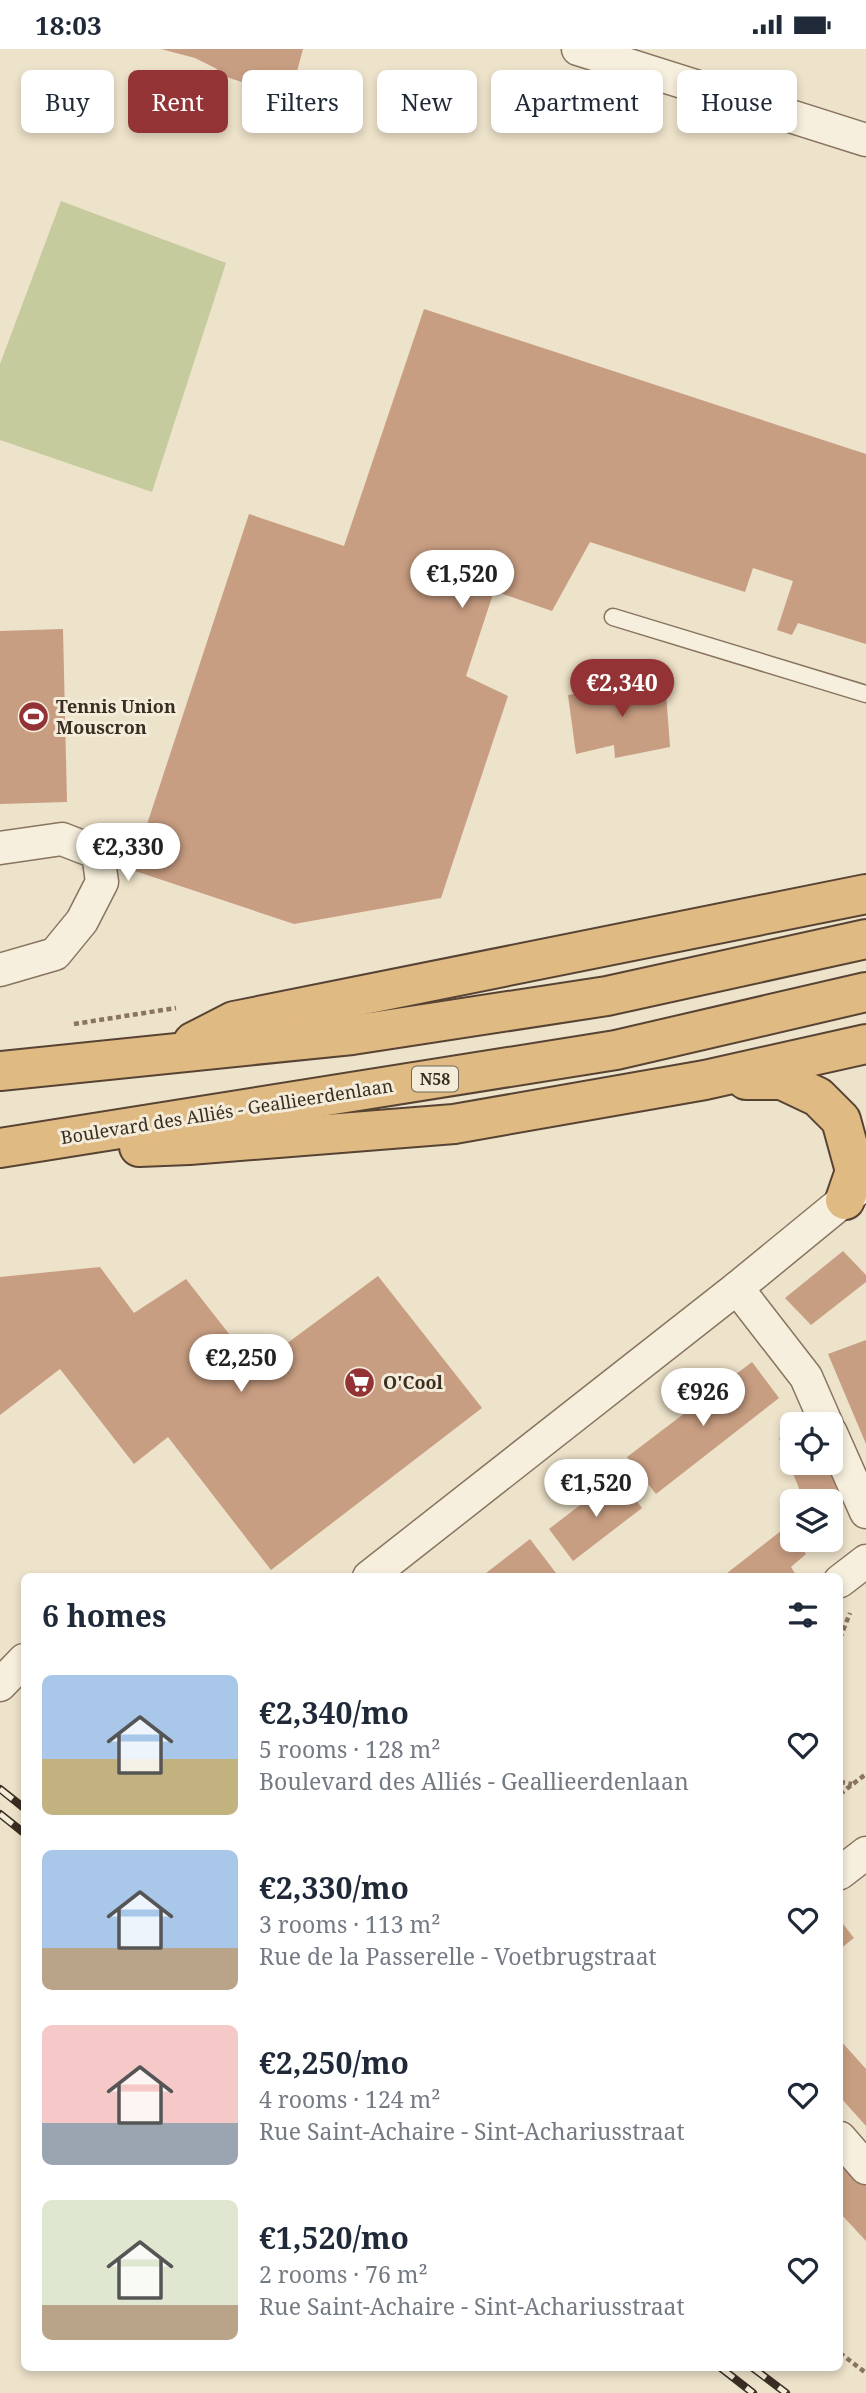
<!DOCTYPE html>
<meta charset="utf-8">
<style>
:root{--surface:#fff;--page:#f6f6f7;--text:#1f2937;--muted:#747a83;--accent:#943335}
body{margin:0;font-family:"Noto Serif",serif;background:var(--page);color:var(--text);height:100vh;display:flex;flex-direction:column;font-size:26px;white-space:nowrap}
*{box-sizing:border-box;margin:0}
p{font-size:23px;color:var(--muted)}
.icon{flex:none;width:38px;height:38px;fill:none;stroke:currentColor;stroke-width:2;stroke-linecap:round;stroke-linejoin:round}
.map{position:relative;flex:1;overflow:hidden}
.side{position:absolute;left:21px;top:1524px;width:822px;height:798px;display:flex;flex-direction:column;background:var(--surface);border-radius:10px;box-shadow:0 4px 10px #0003}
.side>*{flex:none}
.hud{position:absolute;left:21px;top:21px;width:824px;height:63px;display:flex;gap:14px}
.tools{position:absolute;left:780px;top:1363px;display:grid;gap:14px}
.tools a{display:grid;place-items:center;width:63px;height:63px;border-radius:10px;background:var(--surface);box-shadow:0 4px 10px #0003;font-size:35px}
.price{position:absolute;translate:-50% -60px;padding:0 16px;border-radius:24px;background:#fff;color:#222;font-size:23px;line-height:46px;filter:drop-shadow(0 2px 4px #0008)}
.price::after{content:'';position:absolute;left:50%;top:42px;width:21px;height:16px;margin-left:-10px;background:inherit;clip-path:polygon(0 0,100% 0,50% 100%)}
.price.selected{background:var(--accent);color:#fff}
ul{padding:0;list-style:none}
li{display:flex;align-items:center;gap:21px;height:175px;padding:0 21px}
li span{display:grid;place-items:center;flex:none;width:196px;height:140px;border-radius:10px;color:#555}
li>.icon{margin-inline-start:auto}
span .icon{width:84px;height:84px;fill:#fffc;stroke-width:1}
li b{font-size:30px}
h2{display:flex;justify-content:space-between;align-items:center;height:84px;padding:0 21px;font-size:30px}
.chip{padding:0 24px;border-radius:10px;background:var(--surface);box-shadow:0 4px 10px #0003;font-size:24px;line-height:63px}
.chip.selected{background:var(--accent);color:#fff}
.status{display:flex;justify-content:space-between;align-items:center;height:49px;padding:0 35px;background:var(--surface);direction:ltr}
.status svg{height:19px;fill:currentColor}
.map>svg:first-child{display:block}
.green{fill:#c6cb9e}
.building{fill:#c89e82}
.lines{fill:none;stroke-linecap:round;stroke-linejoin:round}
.service-casing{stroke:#88745f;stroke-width:19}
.minor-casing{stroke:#88745f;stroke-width:35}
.trunk-casing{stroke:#574333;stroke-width:42}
.path{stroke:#88745f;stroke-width:4.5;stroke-dasharray:5 3.5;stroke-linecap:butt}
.service{stroke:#f7efdd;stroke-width:16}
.minor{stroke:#f7efdd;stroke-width:32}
.trunk{stroke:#e0ba83;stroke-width:38}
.rail-casing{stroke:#3a2d22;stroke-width:8}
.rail{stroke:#f4ecd9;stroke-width:5;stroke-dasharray:16;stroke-linecap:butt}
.labels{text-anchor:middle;stroke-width:6;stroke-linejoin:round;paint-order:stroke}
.shield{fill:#f4ecd9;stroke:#726659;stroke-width:2}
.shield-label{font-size:16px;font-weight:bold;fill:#3a2d22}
.poi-label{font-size:18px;font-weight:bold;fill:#3a2d22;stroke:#f4ecd9;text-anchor:start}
.street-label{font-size:18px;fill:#3a2d22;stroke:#f4ecd9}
</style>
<div class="status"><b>18:03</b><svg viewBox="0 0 49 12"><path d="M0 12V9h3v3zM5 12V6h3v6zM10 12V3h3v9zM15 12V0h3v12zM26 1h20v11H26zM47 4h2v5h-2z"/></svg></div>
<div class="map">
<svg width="866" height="2344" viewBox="0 0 866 2344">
<rect width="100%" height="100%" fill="#ede2ca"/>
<polygon class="green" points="61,152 226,214 152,443 0,391 0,315"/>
<g class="building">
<polygon points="161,0 303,0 296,26 311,32 299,67 242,49 245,34 217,25 217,20 195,9"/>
<polygon points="424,260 866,405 866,595 798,574 792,586 777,581 793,532 753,519 745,543 590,493 552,562 494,542 466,627 508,647 441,849 294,875 132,821 249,465 344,497"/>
<polygon points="63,580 67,753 0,755 0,582"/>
<polygon points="665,630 670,698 615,709 614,696 576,705 568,646"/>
<polygon points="843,1202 866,1226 866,1233 811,1276 785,1249"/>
<polygon points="100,1218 134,1264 186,1230 255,1318 378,1227 482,1359 271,1521 168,1388 134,1415 60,1320 0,1366 0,1228"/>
<polygon points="866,1291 866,1395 828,1305"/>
<polygon points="752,1313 779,1349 656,1445 627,1408"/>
<polygon points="793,1383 793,1414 827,1414 840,1449 832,1452 804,1452 779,1389"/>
<polygon points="618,1427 642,1459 573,1512 549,1480"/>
<polygon points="786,1478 793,1487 793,1491 796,1491 806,1505 791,1518 796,1526 794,1528 722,1528"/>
<polygon points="530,1490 559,1528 481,1528 499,1514"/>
<polygon points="840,1871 854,1889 840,1900"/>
<polygon points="840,1991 866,2020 866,2077 840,2048"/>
<polygon points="840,2107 866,2135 866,2192 840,2164"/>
</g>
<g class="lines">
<defs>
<polyline id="service" points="613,568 866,645"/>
<g id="minor">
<polyline points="578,0 866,91"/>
<polyline points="0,799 62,790 98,804 102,833 82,872 55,905 0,921"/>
<polyline points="737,1239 806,1328 827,1376"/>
<polyline points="831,1384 866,1463"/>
<polyline points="369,1528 737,1239 864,1135"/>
<polyline points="840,1532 866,1512"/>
<polyline points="0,1636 24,1611"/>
<polyline points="840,1824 866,1804"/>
<polyline points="840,2089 866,2119"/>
</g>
<g id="trunk">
<polyline points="193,993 234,972 866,845"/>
<polyline points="0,1022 352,986 607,947 866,890"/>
<polyline points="746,1031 782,1031 818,1048 841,1071 855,1122 845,1151"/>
<polyline points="139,1098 189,1096 454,1075 705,1031 866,995"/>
<polyline points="0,1099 616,1001 866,943"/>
</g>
</defs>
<use href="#service" class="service-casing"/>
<use href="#minor" class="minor-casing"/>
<use href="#trunk" class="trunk-casing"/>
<g class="path">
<polyline points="74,975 176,959"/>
<polyline points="840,1589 850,1564"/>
<polyline points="840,1733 852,1735"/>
<polyline points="840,1745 866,1725"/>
<polyline points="840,2304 866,2324"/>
</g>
<use href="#service" class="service"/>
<use href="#minor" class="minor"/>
<use href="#trunk" class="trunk"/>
<defs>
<g id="rail">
<polyline points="0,1740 24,1759"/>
<polyline points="0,1765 24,1784"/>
<polyline points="721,2319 753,2344"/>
<polyline points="753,2319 786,2344"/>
</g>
</defs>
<use href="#rail" class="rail-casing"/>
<use href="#rail" class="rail"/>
</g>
<defs>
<symbol id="stadium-disc" viewBox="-11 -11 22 22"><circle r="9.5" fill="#943335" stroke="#f4ecd9"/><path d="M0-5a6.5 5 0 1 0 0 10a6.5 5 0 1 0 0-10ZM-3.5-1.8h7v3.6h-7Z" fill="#fff"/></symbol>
<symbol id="supermarket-disc" viewBox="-11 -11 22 22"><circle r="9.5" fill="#943335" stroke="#f4ecd9"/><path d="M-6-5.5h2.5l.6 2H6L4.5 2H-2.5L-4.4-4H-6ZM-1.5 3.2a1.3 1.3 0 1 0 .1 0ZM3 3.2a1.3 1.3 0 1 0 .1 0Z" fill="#fff"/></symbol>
</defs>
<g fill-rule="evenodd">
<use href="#stadium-disc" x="16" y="650" width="35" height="35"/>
<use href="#supermarket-disc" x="342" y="1316" width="35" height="35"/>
</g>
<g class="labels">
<rect class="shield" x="412" y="1017.5" width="46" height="25" rx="5"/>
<g class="shield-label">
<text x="435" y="1036">N58</text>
</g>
<g class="poi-label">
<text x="56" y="664">Tennis Union<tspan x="56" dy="21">Mouscron</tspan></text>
<text x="383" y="1340">O'Cool</text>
</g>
<g class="street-label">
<text transform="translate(227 1063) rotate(-9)" y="6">Boulevard des Alliés - Geallieerdenlaan</text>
</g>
</g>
</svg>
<div class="tools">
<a><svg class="icon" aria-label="locate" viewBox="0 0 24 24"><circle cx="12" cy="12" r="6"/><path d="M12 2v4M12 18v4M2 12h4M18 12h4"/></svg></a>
<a><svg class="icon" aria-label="layers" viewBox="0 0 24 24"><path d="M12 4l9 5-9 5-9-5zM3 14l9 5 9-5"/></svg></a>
</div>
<b class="price" style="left:462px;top:561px">€1,520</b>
<b class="price selected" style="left:622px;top:670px">€2,340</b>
<b class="price" style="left:128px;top:834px">€2,330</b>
<b class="price" style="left:241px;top:1345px">€2,250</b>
<b class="price" style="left:703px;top:1379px">€926</b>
<b class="price" style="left:596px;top:1470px">€1,520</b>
<div class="hud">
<a class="chip">Buy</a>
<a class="chip selected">Rent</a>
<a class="chip">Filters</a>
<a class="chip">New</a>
<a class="chip">Apartment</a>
<a class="chip">House</a>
</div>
<section class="side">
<h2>6 homes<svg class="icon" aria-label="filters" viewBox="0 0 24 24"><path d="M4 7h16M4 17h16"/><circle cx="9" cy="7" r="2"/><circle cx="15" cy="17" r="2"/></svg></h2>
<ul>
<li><span style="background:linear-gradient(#a9c7e8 60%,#c2b280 0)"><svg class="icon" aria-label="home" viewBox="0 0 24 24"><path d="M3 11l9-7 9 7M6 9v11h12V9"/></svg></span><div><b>€2,340/mo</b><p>5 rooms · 128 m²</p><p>Boulevard des Alliés - Geallieerdenlaan</p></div><svg class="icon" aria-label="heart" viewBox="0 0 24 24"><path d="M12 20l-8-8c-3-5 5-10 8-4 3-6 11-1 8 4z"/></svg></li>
<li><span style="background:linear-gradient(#a9c7e8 70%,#b9a48a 0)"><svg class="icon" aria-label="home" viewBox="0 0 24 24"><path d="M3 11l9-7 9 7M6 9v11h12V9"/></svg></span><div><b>€2,330/mo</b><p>3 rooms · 113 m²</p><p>Rue de la Passerelle - Voetbrugstraat</p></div><svg class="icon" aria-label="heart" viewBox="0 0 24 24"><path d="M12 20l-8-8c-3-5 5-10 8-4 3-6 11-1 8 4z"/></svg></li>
<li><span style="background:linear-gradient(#f6c9c9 70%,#9aa5b1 0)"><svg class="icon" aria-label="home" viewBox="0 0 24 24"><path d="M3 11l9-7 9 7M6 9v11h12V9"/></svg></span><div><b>€2,250/mo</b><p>4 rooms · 124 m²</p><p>Rue Saint-Achaire - Sint-Achariusstraat</p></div><svg class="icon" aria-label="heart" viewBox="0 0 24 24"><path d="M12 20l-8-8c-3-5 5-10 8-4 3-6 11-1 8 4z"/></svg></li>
<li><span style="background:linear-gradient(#dfe7d0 75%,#b9a48a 0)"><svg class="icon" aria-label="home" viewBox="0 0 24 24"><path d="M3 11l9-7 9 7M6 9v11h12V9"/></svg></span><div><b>€1,520/mo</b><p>2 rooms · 76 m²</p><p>Rue Saint-Achaire - Sint-Achariusstraat</p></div><svg class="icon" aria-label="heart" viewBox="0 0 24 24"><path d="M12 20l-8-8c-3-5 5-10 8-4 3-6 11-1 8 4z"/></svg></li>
</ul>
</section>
</div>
